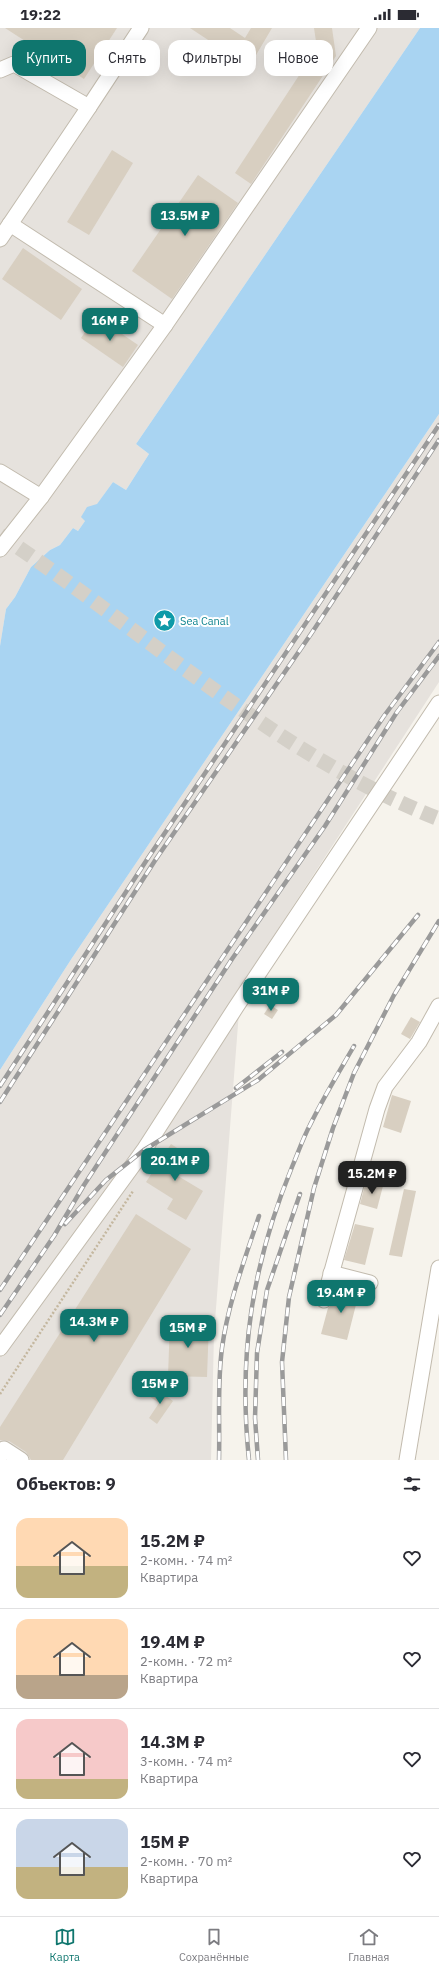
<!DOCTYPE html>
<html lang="ru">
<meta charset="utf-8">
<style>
:root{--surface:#fff;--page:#f7f7f7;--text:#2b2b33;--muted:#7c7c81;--line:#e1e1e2;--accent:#0f766e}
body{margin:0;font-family:"IBM Plex Sans",sans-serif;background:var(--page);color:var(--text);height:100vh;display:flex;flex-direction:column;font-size:15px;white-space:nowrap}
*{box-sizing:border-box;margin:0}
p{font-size:13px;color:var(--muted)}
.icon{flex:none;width:22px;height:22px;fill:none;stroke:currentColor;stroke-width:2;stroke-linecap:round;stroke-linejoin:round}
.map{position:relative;height:1432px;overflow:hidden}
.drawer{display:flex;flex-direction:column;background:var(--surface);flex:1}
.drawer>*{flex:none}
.top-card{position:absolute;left:12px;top:12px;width:415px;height:36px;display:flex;gap:8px}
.price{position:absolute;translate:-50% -34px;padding:0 9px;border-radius:8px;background:var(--accent);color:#fff;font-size:13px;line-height:26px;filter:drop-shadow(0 1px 2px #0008)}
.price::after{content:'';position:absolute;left:50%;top:24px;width:12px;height:9px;margin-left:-6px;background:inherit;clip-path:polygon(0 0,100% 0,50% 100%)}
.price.selected{background:#222;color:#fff}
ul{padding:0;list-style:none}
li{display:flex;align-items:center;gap:12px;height:100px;padding:0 16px}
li+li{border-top:1px solid var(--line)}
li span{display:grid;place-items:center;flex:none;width:112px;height:80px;border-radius:12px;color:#555}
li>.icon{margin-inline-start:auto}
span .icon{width:48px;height:48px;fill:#fffc;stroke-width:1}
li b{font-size:17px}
h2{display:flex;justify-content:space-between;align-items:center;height:48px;padding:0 16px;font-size:17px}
.chip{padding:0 14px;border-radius:12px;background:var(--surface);box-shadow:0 4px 16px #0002;font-size:14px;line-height:36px}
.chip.selected{background:var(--accent);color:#fff}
.status{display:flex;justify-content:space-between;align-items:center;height:28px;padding:0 20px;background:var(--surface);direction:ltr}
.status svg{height:11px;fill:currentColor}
.dock{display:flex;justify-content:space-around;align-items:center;height:56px;border-top:1px solid var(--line);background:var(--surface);font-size:11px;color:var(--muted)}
.dock a{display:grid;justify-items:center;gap:2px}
.dock .selected{color:var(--accent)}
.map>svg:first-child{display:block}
.industrial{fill:#e6e2dd}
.water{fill:#a9d4f2}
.building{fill:#d8cfc1}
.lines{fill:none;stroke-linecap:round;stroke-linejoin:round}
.minor-tunnel{stroke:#d4d0c8;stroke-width:15;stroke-dasharray:15 8;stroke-linecap:butt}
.minor-casing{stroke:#c2bbae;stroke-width:17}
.path{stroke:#c4b79f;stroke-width:2.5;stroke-dasharray:2 2;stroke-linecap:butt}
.minor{stroke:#fff;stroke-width:15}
.rail-casing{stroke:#9a9a9a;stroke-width:4.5}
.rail{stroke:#fff;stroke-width:3;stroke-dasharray:9;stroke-linecap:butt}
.labels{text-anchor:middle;stroke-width:4;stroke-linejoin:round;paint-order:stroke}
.culture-label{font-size:11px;fill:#0d838f;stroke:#fff;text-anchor:start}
</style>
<div class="status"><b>19:22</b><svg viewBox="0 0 49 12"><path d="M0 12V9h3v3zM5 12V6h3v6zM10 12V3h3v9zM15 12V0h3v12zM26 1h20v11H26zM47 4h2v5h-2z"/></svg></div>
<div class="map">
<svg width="439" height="1432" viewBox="0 0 439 1432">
<rect width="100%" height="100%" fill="#f6f3ec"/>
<g class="industrial">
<polygon points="0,0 420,0 136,416 149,426 126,462 113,454 78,503 73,500 60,517 50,522 31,539 15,569 6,581 0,618"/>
<polygon points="439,386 439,654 241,958 214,1306 211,1432 0,1432 0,1042 72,930"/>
</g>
<polygon class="water" points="420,0 439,0 439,386 72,930 0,1042 0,618 6,581 15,569 31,539 50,522 60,517 73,500 78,503 85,493 81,489 87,479 97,476 113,454 126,462 149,426 136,416"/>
<g class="building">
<polygon points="5,0 117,0 84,51"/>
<polygon points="190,0 230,0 245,10 251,0 272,0 249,39"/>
<polygon points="314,0 332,0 336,28 251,156 235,145 317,20"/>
<polygon points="112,122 133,135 89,207 67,194"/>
<polygon points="198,147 238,175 172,271 132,243"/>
<polygon points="23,220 82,261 61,292 2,251"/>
<polygon points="96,288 138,317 123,339 81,310"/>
<polygon points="270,977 278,982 272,991 264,986"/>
<polygon points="411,989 420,994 410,1011 401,1006"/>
<polygon points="392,1067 411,1073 401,1105 383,1099"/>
<polygon points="171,1116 191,1129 178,1148 203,1163 186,1192 167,1181 173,1171 146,1154"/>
<polygon points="366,1153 383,1158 377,1181 360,1176"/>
<polygon points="404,1161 416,1163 402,1229 389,1227"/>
<polygon points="136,1186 191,1221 63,1432 31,1432 26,1424 9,1413 0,1412 0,1399"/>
<polygon points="355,1196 374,1200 365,1237 344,1232"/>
<polygon points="337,1259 359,1265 347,1312 321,1306 328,1280 333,1275"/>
<polygon points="170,1293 209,1294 207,1349 168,1348"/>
<polygon points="155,1360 173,1373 157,1396 149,1390 159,1375 149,1368"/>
</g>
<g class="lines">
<path class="minor-tunnel" d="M 0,507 C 145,603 276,727 439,791"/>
<defs>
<g id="minor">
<polyline points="0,42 14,36 89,79 0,211"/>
<polyline points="89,79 141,0"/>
<polyline points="10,196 165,297"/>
<polyline points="0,444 41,469 0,521"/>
<polyline points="41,469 165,297 369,0"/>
<polyline points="331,1245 370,1255"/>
<polyline points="324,1272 377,1081 385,1059 419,1014 439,978"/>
<polyline points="0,1320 144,1122 236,979 439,675"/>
<polyline points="0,1428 4,1421 21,1432"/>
<polyline points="407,1432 439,1240"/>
</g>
</defs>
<use href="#minor" class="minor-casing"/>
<polyline class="path" points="0,1366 133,1163"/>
<use href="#minor" class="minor"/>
<defs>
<g id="rail">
<polyline points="0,1058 148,830 439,397"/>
<polyline points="236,1060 282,1024"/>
<polyline points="0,1074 156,831 311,606 439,412"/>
<polyline points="65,1196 106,1152 144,1122 258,1052 336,987 418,887"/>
<polyline points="0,1262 384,688 439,614"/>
<polyline points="0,1287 54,1208 84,1157 232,931 325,798 397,684 439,628"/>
<path d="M 219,1432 C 220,1394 217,1358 222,1320 C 228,1275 245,1231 259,1188"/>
<path d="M 249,1432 C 238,1327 252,1237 292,1139 C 298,1125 303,1110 310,1097 C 323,1070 339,1044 354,1018"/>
<polyline points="258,1432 255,1390 257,1325 267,1262 300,1166"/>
<polyline points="286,1432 282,1334 289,1269 314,1160 333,1100 354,1045 394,967 439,893"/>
</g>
</defs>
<use href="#rail" class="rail-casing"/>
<use href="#rail" class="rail"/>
</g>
<defs>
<symbol id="sight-disc" viewBox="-11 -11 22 22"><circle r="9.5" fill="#0f9aa8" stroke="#fff"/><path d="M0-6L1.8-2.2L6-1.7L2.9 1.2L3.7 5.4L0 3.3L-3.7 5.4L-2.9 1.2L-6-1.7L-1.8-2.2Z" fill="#fff"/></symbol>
</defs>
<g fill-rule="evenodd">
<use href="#sight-disc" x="152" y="580" width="25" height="25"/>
</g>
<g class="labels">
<g class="culture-label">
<text x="180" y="597">Sea Canal</text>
</g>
</g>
</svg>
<b class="price" style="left:185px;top:209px">13.5M ₽</b>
<b class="price" style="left:110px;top:314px">16M ₽</b>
<b class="price" style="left:271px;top:984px">31M ₽</b>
<b class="price" style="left:175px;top:1154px">20.1M ₽</b>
<b class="price selected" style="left:372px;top:1167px">15.2M ₽</b>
<b class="price" style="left:341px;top:1286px">19.4M ₽</b>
<b class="price" style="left:94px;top:1315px">14.3M ₽</b>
<b class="price" style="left:188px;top:1321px">15M ₽</b>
<b class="price" style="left:160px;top:1377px">15M ₽</b>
<div class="top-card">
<a class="chip selected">Купить</a>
<a class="chip">Снять</a>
<a class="chip">Фильтры</a>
<a class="chip">Новое</a>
</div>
</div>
<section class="drawer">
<h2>Объектов: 9<svg class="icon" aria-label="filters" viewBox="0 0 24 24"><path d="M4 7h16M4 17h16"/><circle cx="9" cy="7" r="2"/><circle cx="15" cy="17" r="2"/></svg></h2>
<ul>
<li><span style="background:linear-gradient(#ffd9b3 60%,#c2b280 0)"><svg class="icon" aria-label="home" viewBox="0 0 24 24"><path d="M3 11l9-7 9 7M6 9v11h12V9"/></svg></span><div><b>15.2M ₽</b><p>2-комн. · 74 m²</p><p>Квартира</p></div><svg class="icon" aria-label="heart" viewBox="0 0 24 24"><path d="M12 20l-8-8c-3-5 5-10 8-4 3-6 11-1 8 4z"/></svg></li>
<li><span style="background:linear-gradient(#ffd9b3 70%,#b9a48a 0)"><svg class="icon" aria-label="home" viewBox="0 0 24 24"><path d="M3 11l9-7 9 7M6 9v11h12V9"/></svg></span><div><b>19.4M ₽</b><p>2-комн. · 72 m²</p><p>Квартира</p></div><svg class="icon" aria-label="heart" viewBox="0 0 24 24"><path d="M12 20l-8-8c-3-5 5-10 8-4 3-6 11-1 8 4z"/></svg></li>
<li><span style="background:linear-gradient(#f6c9c9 75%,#c2b280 0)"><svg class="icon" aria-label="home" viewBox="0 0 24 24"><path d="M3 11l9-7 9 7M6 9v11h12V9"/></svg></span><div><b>14.3M ₽</b><p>3-комн. · 74 m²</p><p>Квартира</p></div><svg class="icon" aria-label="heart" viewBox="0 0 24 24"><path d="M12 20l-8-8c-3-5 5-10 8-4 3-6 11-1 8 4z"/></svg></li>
<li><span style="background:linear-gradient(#c9d6e8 60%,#c2b280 0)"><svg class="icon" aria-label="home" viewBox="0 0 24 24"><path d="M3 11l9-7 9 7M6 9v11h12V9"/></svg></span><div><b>15M ₽</b><p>2-комн. · 70 m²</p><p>Квартира</p></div><svg class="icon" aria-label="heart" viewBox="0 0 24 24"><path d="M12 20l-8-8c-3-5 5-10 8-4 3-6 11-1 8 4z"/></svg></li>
</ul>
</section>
<nav class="dock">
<a class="selected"><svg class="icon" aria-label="map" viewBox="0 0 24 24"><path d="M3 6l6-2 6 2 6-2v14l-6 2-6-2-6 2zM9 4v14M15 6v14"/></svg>Карта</a>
<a><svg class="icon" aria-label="saved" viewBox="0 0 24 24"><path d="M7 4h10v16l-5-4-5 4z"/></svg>Сохранённые</a>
<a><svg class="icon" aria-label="home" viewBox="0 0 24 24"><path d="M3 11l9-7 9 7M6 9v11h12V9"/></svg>Главная</a>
</nav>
